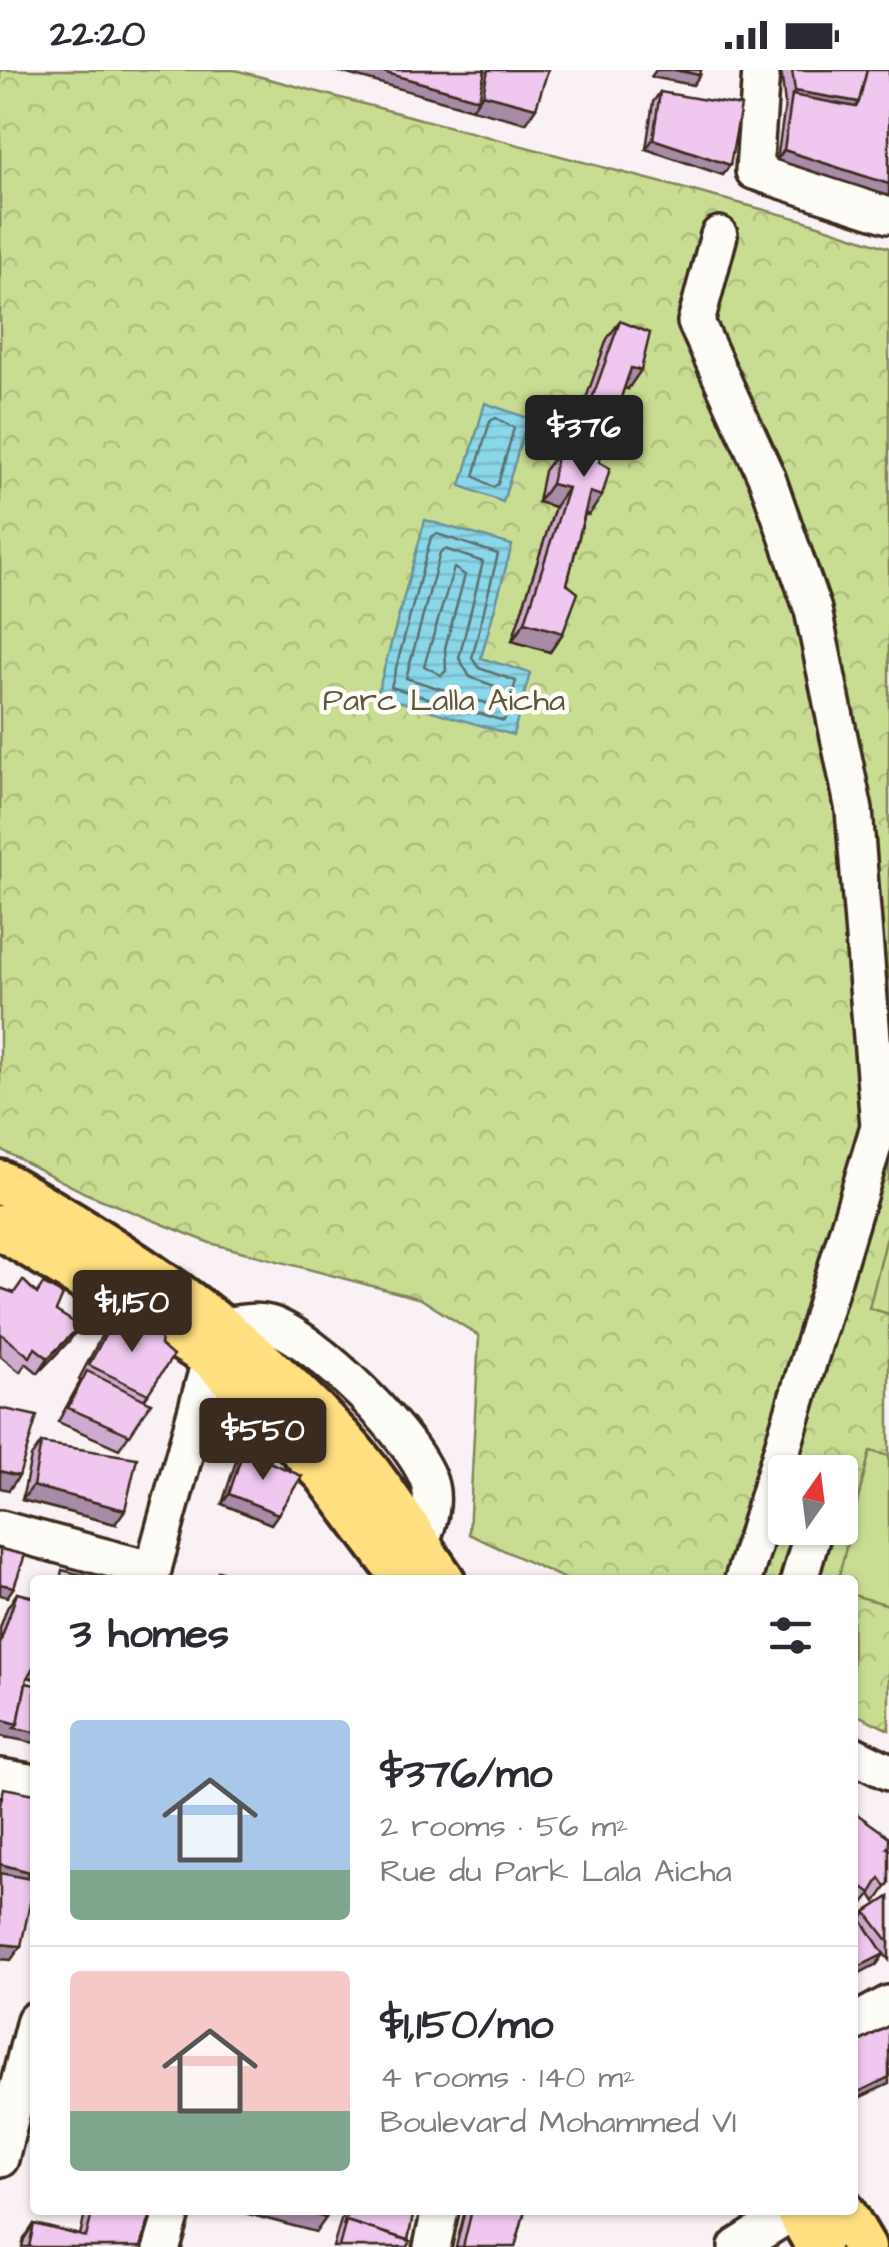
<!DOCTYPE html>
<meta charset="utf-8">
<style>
:root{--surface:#fff;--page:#f2f2f3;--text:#2b2b33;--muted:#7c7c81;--line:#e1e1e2;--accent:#3b2a1e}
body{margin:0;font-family:"Architects Daughter",sans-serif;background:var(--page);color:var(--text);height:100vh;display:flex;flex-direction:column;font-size:38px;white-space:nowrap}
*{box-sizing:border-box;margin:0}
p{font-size:32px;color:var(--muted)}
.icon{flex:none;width:55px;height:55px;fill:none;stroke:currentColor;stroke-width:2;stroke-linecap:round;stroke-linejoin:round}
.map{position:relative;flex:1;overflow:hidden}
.drawer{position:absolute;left:30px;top:1505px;width:828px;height:640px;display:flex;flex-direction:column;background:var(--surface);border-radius:10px;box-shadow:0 2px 8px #0004}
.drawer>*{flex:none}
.needle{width:65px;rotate:14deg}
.buttons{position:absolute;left:768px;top:1385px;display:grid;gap:20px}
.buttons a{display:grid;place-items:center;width:90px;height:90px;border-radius:10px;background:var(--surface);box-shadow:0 2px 8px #0004;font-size:50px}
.price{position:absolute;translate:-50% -85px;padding:0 22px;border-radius:10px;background:var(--accent);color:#fff;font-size:32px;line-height:65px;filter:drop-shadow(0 2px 5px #0008)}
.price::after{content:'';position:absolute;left:50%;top:60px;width:30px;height:22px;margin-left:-15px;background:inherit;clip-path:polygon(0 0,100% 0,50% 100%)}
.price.on{background:#222;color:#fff}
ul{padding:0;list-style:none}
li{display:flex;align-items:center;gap:30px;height:250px;padding:0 40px}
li+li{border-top:2px solid var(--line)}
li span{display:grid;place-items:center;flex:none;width:280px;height:200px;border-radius:10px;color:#555}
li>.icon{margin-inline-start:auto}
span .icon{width:120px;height:120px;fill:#fffc;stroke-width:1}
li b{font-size:42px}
h2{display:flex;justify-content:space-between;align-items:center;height:120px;padding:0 40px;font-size:42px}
.status{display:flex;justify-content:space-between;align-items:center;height:70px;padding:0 50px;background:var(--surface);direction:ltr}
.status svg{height:28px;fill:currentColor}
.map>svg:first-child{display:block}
.park{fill:url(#park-crowns);stroke:#828458;stroke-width:2.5;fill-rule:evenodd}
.garden{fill:#c8dd92;stroke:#828458;stroke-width:2.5}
.water{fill:url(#water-rules);stroke:#6a9298;stroke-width:2.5}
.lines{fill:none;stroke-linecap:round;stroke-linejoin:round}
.shore{stroke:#5b6f70;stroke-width:2.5}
.minor-casing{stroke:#3b2a1e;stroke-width:42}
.major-casing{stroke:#3b2a1e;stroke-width:50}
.minor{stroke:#fdfcf7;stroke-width:35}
.major{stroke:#ffdf80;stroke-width:42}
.wall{fill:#ceabce;stroke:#3b2a1e;stroke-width:2.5}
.shaded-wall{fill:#a88ba7;stroke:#3b2a1e;stroke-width:2.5}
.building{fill:#f0c7ef;stroke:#3b2a1e;stroke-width:2.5}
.labels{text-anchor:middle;stroke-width:9;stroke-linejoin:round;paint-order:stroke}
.park-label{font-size:32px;fill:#5e573b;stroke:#fdfcf7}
</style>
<div class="status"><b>22:20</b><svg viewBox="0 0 49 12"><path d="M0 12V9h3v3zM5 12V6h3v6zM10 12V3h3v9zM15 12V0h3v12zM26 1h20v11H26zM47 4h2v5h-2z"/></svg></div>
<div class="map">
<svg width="889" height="2177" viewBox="0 0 889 2177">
<defs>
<pattern id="park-crowns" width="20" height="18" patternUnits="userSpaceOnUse" patternTransform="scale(2.5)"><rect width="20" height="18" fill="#c8dd92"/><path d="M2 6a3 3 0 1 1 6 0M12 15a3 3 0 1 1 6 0" fill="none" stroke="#adbe7d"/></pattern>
<pattern id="water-rules" width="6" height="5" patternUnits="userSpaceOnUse" patternTransform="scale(2.5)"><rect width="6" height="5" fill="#8ad7ea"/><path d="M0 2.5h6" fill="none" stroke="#78b9c8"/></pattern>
</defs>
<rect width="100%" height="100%" fill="#faf1f5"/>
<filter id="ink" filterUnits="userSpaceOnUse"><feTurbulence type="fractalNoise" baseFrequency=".01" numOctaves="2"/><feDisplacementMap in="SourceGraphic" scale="20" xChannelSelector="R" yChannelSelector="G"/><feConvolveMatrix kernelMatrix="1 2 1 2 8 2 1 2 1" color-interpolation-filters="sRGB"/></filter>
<g filter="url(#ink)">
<path class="park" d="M 0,0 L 235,0 L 803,150 L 889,178 L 889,1660 L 853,1643 L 852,1510 L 567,1510 L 469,1464 L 479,1266 L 421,1229 L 210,1173 L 85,1123 L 0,1079 ZM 785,1402 L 840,1402 L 840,1458 L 785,1458 Z"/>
<g class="garden">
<polygon points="889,1159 889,1244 869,1238"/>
<polygon points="870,1381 889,1386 889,1535 853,1525 852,1510 838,1510"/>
</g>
<g class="water">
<polygon points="485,333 528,348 503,432 461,416"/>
<polygon points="425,450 512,475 481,588 530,603 513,665 377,625"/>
</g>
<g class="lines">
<g class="shore">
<polygon points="496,348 514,358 498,414 493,417 474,406 490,351"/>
<polygon points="437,464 498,484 472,588 479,598 516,611 504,651 391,617 431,467"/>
<polygon points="445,479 483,492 459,588 470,607 500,618 495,636 406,608 440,483"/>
<polygon points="454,498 465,505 445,578 446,601 441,605 424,596"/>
</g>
<defs>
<g id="minor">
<polyline points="761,0 754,101 889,145"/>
<polyline points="719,165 696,252 767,408 813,540 854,740 879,1056 743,1510"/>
<polyline points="0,1459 153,1500"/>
<path d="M 150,1510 L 211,1287 L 223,1256 C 238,1254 255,1250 269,1254 C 313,1266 420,1372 430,1416 C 435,1437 426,1457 420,1477"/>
<polyline points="799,1510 814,1458"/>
<polyline points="852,1684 889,1702"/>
<polyline points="0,1707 35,1713"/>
<polyline points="852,1954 889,1934"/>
<polyline points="0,2089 35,1950"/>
<polyline points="162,2177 173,2140"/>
<polyline points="432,2177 440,2140"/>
<polyline points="737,2177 796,2140"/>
</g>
<g id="major">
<path d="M 0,1112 C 126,1183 242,1261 340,1368 C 379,1410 410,1463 443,1510"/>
<polyline points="0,1157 211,1287 325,1403 405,1510"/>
<polyline points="797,2140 818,2177"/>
<polyline points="842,2140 864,2177"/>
</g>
</defs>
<use href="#minor" class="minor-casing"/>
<use href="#major" class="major-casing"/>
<use href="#minor" class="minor"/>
<use href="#major" class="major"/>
</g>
<g class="wall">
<polygon points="781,0 889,0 889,126 777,90 785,35"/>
<polygon points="660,22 730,95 723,105 646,79 653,32"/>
<polygon points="620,251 628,319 624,318 599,392 589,445 585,444 567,514 563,563 550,582 512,571 555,437 538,432 544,401 558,382 566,385 607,269"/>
<polygon points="43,1214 70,1270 38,1303 26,1293 20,1302 0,1286 0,1218 14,1223 36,1224"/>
<polygon points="115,1247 136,1263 144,1253 148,1324 144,1330 151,1333 119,1379 58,1352 81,1310 79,1309 104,1261"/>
<polygon points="41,1373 115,1454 22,1430 31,1387"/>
<polygon points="243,1381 278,1444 271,1454 222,1434 236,1391"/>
<polygon points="17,1523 35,1527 35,1609 27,1607 8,1668 0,1666 0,1558 7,1538"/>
<polygon points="852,1747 889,1813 876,1832 871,1824 861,1837 852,1831"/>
<polygon points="889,1827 889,1890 884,1884 877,1894 862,1849 866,1842"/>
<polygon points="86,2140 152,2140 141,2177 22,2177 24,2169 34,2154 80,2165"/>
<polygon points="344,2140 414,2140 408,2170 408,2177 333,2177"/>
<polygon points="465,2140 525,2140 515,2177 456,2177"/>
</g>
<g class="shaded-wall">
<polygon points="333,0 376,0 479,29 472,39"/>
<polygon points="656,0 675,0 700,5 693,15 651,7"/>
<polygon points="795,21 859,32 849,47 792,25"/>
<polygon points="483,24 536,38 526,53 472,39"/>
<polygon points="653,69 730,95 723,105 646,79"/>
<polygon points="784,80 889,114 889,126 777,90"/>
<polygon points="631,298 641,300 628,319 618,316"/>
<polygon points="551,414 568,418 555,437 538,432"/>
<polygon points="590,422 602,426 589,445 577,441"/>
<polygon points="525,552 563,563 550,582 512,571"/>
<polygon points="80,1256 70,1270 38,1303 48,1288"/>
<polygon points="0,1401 19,1406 9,1420 0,1418"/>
<polygon points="33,1416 125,1440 115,1454 22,1430"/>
<polygon points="229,1424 278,1444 271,1454 222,1434"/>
<polygon points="0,1514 14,1517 7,1527 0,1525"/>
<polygon points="35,1594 35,1609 26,1606"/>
<polygon points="0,1649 18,1654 35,1662 35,1673 0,1666"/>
<polygon points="0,1794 30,1802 20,1817 0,1812"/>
<polygon points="0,1874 21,1876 11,1890 0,1889"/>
<polygon points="884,1884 877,1894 852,1907 852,1900"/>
<polygon points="889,2007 889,2014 852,2031 852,2025"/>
<polygon points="233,2140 299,2140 326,2148 316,2162"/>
</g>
<g class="building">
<polygon points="376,0 485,0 479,29"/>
<polygon points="488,0 548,0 536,38 483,24"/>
<polygon points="675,0 701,0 700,5"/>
<polygon points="792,0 867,0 859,32 795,21"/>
<polygon points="867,0 889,0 889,114 784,80 792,25 856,37 859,32"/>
<polygon points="660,22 741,36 730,95 653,69"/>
<polygon points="620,251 650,263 641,300 631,298 599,392 610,398 602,426 590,422 567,514 578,523 563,563 525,552 568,418 551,414 558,382 571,387"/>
<polygon points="23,1210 37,1224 43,1214 63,1225 56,1241 80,1256 48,1288 35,1278 30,1287 0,1263 0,1218 14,1223"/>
<polygon points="115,1247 138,1264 144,1253 162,1260 160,1275 173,1286 148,1324 89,1295"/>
<polygon points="87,1301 151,1333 130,1365 68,1338"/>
<polygon points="0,1338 37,1346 19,1406 0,1401"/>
<polygon points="41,1373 137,1388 125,1440 33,1416"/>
<polygon points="243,1381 302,1406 278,1444 229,1424"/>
<polygon points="0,1479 25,1485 14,1517 0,1514"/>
<polygon points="62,1500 104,1510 60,1510"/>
<polygon points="218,1501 257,1510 215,1510"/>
<polygon points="17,1523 35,1528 35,1594 27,1608 18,1654 0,1649 0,1573"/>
<polygon points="26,1613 35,1615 35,1662 14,1658 18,1654"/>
<polygon points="4,1718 35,1724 35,1787 30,1802 0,1794 0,1735"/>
<polygon points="857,1744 889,1767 889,1776 887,1778 889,1779 889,1813 886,1817 880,1808 871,1823 856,1812 852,1818 852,1747"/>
<polygon points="0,1803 35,1810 21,1876 0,1874"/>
<polygon points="889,1827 889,1872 866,1842"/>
<polygon points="858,1844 884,1884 852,1900 852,1847"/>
<polygon points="889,1956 889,2007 852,2025 852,1976"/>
<polygon points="93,2140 152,2140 141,2177 29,2177 34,2154 86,2167"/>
<polygon points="299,2140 329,2140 326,2148"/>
<polygon points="348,2140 414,2140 408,2170 346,2151 343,2156"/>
<polygon points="472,2140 525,2140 515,2177 463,2177"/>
<polygon points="346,2151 410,2171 408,2177 339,2177"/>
</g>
</g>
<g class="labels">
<g class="park-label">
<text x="444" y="640">Parc Lalla Aicha</text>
</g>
</g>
</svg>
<div class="buttons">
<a><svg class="needle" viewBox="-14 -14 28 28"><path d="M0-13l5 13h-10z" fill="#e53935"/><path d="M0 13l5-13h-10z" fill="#7c7c81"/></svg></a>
</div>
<b class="price on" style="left:584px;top:410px">$376</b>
<b class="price" style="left:132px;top:1285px">$1,150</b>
<b class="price" style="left:263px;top:1413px">$550</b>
<section class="drawer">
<h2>3 homes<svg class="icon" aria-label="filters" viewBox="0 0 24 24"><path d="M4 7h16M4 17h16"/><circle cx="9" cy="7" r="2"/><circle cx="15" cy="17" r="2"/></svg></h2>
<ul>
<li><span style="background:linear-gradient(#a9c7e8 75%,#7fa58c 0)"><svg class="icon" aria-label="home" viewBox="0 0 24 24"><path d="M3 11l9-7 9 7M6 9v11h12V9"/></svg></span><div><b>$376/mo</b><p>2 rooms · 56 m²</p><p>Rue du Park Lala Aicha</p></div></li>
<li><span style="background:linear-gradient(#f6c9c9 70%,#7fa58c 0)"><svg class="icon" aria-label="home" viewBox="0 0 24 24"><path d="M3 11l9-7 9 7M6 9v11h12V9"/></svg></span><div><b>$1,150/mo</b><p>4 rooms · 140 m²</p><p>Boulevard Mohammed VI</p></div></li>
</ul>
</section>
</div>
